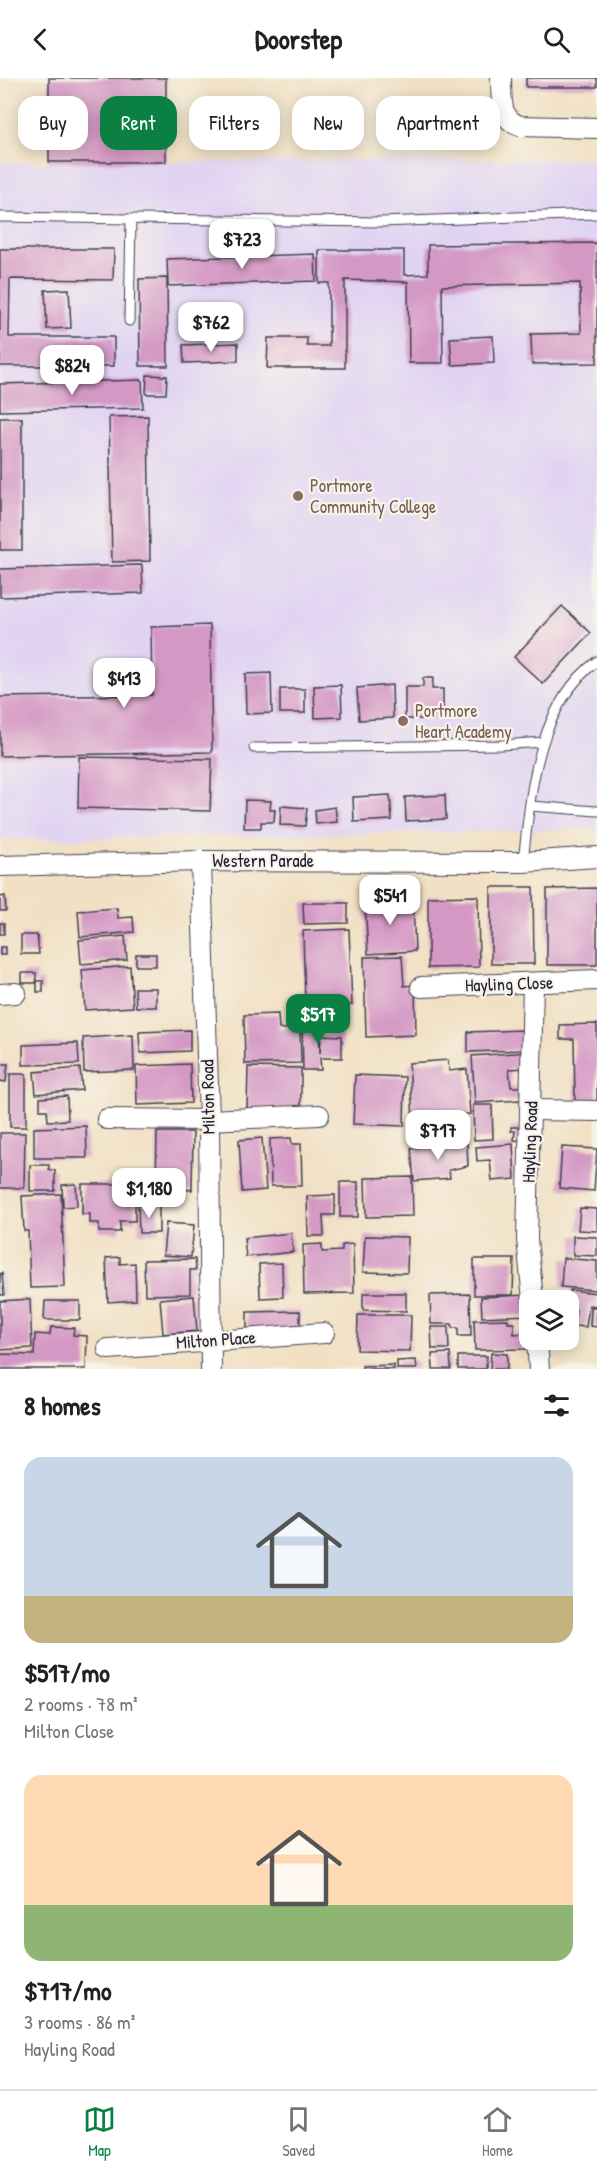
<!DOCTYPE html>
<meta charset="utf-8">
<style>
:root{--surface:#fff;--page:#f2f2f2;--text:#202124;--muted:#757577;--line:#e0e0e0;--accent:#0b8043}
body{margin:0;font-family:"Patrick Hand",sans-serif;background:var(--page);color:var(--text);height:100vh;display:flex;flex-direction:column;font-size:22px;white-space:nowrap}
*{box-sizing:border-box;margin:0}
p{font-size:20px;color:var(--muted)}
.icon{flex:none;width:33px;height:33px;fill:none;stroke:currentColor;stroke-width:2;stroke-linecap:round;stroke-linejoin:round}
.map{position:relative;height:1291px;overflow:hidden}
.panel{display:flex;flex-direction:column;background:var(--surface);flex:1}
.panel>*{flex:none}
.hud{position:absolute;left:18px;top:18px;width:561px;height:54px;display:flex;gap:12px}
.tools{position:absolute;left:519px;top:1212px;display:grid;gap:12px}
.tools a{display:grid;place-items:center;width:60px;height:60px;border-radius:12px;background:var(--surface);box-shadow:0 3px 15px #0003;font-size:30px}
.price{position:absolute;translate:-50% -51px;padding:0 14px;border-radius:12px;background:#fff;color:#222;font-size:20px;line-height:39px;filter:drop-shadow(0 2px 3px #0008)}
.price::after{content:'';position:absolute;left:50%;top:36px;width:18px;height:14px;margin-left:-9px;background:inherit;clip-path:polygon(0 0,100% 0,50% 100%)}
.price.on{background:var(--accent);color:#fff}
ul{padding:0;list-style:none}
li{display:grid;align-content:center;gap:12px;height:318px;padding:0 24px}
li span{display:grid;place-items:center;height:186px;border-radius:18px;color:#555}
li>.icon{margin-inline-start:auto}
span .icon{width:108px;height:108px;fill:#fffc;stroke-width:1}
li b{font-size:26px}
h2{display:flex;justify-content:space-between;align-items:center;height:72px;padding:0 24px;font-size:26px}
.chip{padding:0 21px;border-radius:18px;background:var(--surface);box-shadow:0 3px 15px #0003;font-size:21px;line-height:54px}
.chip.on{background:var(--accent);color:#fff}
header{display:flex;justify-content:space-between;align-items:center;height:78px;padding:0 24px;background:var(--surface);font-size:27px;font-weight:700}
.tab-bar{display:flex;justify-content:space-around;align-items:center;height:84px;border-top:2px solid var(--line);background:var(--surface);font-size:16px;color:var(--muted)}
.tab-bar a{display:grid;justify-items:center;gap:3px}
.tab-bar .on{color:var(--accent)}
.map>svg:first-child{display:block}
.built{fill:#e1d4f3}
.building{fill:#d498c5}
.lines{fill:none;stroke-linecap:round;stroke-linejoin:round}
.lane-casing{stroke:#413e4f;stroke-width:11}
.street-casing{stroke:#413e4f;stroke-width:22}
.lane{stroke:#fff;stroke-width:9}
.street{stroke:#fff;stroke-width:20}
.education-dot{fill:#8d6e63;stroke:#f7f3e8;stroke-width:2}
.labels{text-anchor:middle;stroke-width:4.5;stroke-linejoin:round;paint-order:stroke}
.education-label{font-size:18px;fill:#785e54;stroke:#f7f3e8;text-anchor:start}
.street-label{font-size:18px;fill:#22223b;stroke:#f7f3e8}
</style>
<header><svg class="icon" aria-label="back" viewBox="0 0 24 24"><path d="M15 5l-7 7 7 7"/></svg>Doorstep<svg class="icon" aria-label="search" viewBox="0 0 24 24"><circle cx="10" cy="10" r="6"/><path d="M15 15l6 6"/></svg></header>
<div class="map">
<svg width="597" height="1291" viewBox="0 0 597 1291">
<rect width="100%" height="100%" fill="#f7f3e8"/>
<filter id="ink" filterUnits="userSpaceOnUse"><feTurbulence type="fractalNoise" baseFrequency=".0167" numOctaves="2"/><feDisplacementMap in="SourceGraphic" scale="12" xChannelSelector="R" yChannelSelector="G"/><feConvolveMatrix kernelMatrix="1 2 1 2 8 2 1 2 1" color-interpolation-filters="sRGB"/></filter>
<filter id="wash" filterUnits="userSpaceOnUse"><feTurbulence type="fractalNoise" baseFrequency=".008" numOctaves="4" result="noise"/><feDisplacementMap in="SourceGraphic" scale="24" xChannelSelector="R" yChannelSelector="G"/><feGaussianBlur stdDeviation="1.35" result="paint"/><feColorMatrix in="noise" values="0 0 0 0 0 0 0 0 0 0 0 0 0 0 0 0 0 1.4 0 .05"/><feComposite in="paint" operator="in"/></filter>
<g filter="url(#wash)">
<rect width="100%" height="100%" fill="#f1e0c3"/>
<polygon class="built" points="597,81 597,751 0,762 0,85"/>
<g id="blocks">
<g class="building">
<rect x="49" y="0" width="117" height="84"/>
<rect x="526" y="0" width="71" height="9"/>
<polygon points="597,165 597,285 532,286 531,256 581,255 580,205 442,208 443,285 409,285 408,204 345,202 345,290 267,290 268,260 307,260 307,268 329,268 329,205 319,205 319,172 404,172 404,197 428,196 428,167"/>
<polygon points="0,171 114,171 113,202 10,201 9,259 114,259 114,288 0,288"/>
<polygon points="315,176 316,203 168,208 167,181"/>
<polygon points="167,200 168,288 140,288 139,201"/>
<polygon points="69,211 71,250 47,251 45,212"/>
<polygon points="493,258 494,285 452,287 450,260"/>
<polygon points="238,265 238,283 184,285 183,267"/>
<polygon points="147,297 167,298 166,316 146,316"/>
<polygon points="142,302 143,330 0,333 0,306"/>
<polygon points="148,338 150,483 112,484 109,339"/>
<rect x="0" y="340" width="22" height="132"/>
<polygon points="142,487 143,515 0,519 0,491"/>
<polygon points="562,528 591,555 543,606 514,579"/>
<polygon points="210,547 212,674 0,678 0,619 152,617 151,549"/>
<polygon points="271,595 272,635 246,636 245,596"/>
<polygon points="423,600 433,600 432,611 443,611 443,634 433,634 433,641 405,641 405,609 423,609"/>
<polygon points="341,607 342,639 315,640 314,608"/>
<polygon points="392,607 393,640 359,642 357,610"/>
<rect x="280" y="611" width="25" height="24"/>
<polygon points="79,679 212,681 210,733 78,730"/>
<polygon points="390,717 392,742 354,744 353,719"/>
<polygon points="445,717 446,741 406,743 405,719"/>
<polygon points="245,722 271,723 270,732 275,732 274,744 261,744 261,750 244,750"/>
<polygon points="281,728 307,730 305,748 280,747"/>
<polygon points="335,729 337,744 316,746 315,732"/>
<polygon points="491,809 533,809 534,886 491,886"/>
<polygon points="597,810 597,887 547,887 547,811"/>
<polygon points="5,818 6,833 0,833 0,819"/>
<polygon points="478,818 479,889 428,890 428,819"/>
<polygon points="413,821 415,873 368,876 365,824"/>
<polygon points="303,825 348,825 348,845 304,846"/>
<polygon points="117,830 118,840 133,839 134,854 80,859 78,833"/>
<rect x="0" y="845" width="4" height="11"/>
<polygon points="349,851 352,927 305,928 303,853"/>
<polygon points="21,857 37,857 39,876 21,876"/>
<polygon points="125,858 127,882 81,886 79,862"/>
<rect x="0" y="869" width="5" height="8"/>
<rect x="136" y="876" width="20" height="12"/>
<polygon points="402,878 404,908 415,907 416,957 366,959 364,879"/>
<polygon points="130,888 133,929 85,932 82,892"/>
<rect x="22" y="895" width="14" height="10"/>
<rect x="37" y="903" width="6" height="11"/>
<polygon points="135,910 156,910 156,929 136,929"/>
<polygon points="278,936 279,951 300,950 301,985 245,986 244,937"/>
<polygon points="302,939 319,939 320,975 321,957 342,958 342,980 320,980 321,992 303,992"/>
<polygon points="597,946 597,1026 575,1027 574,961 560,961 560,947"/>
<polygon points="190,952 190,973 140,975 139,954"/>
<polygon points="523,952 523,972 468,974 468,954"/>
<polygon points="133,957 134,992 84,994 83,960"/>
<polygon points="78,965 79,986 23,987 23,967"/>
<polygon points="528,974 529,990 509,991 511,1009 520,1009 521,1022 475,1025 472,978"/>
<polygon points="448,982 449,993 467,991 470,1036 413,1040 409,985"/>
<polygon points="0,986 8,986 6,1004 0,1003"/>
<polygon points="190,986 191,1025 137,1027 136,988"/>
<polygon points="248,989 301,990 301,1031 247,1031"/>
<polygon points="80,990 82,1012 36,1016 34,994"/>
<rect x="10" y="996" width="16" height="53"/>
<polygon points="355,997 405,999 404,1048 353,1046"/>
<polygon points="67,1018 68,1042 48,1043 47,1032 40,1032 40,1020"/>
<polygon points="473,1027 492,1027 493,1061 474,1062"/>
<polygon points="86,1048 87,1080 34,1080 34,1050"/>
<polygon points="511,1049 525,1049 524,1063 514,1062 515,1053 511,1053"/>
<polygon points="157,1054 193,1054 192,1112 156,1109"/>
<polygon points="0,1055 25,1055 24,1110 0,1110"/>
<polygon points="262,1060 266,1112 242,1114 239,1062"/>
<polygon points="291,1060 292,1066 301,1066 302,1108 271,1108 270,1061"/>
<polygon points="467,1066 468,1088 449,1092 450,1100 414,1103 411,1070"/>
<polygon points="513,1066 515,1101 492,1103 490,1082 477,1083 476,1069"/>
<polygon points="562,1069 597,1071 594,1113 559,1110"/>
<polygon points="30,1087 49,1087 49,1092 55,1092 55,1113 30,1113"/>
<polygon points="412,1099 413,1138 366,1139 365,1100"/>
<rect x="340" y="1104" width="18" height="35"/>
<polygon points="76,1106 77,1128 63,1129 62,1107"/>
<polygon points="82,1106 135,1106 135,1143 120,1143 120,1154 99,1154 99,1145 90,1145 90,1136 82,1136"/>
<polygon points="61,1116 65,1209 30,1210 28,1153 24,1153 22,1118"/>
<polygon points="335,1117 335,1137 323,1137 324,1158 308,1158 307,1118"/>
<polygon points="138,1127 159,1127 159,1155 139,1155"/>
<polygon points="580,1130 597,1131 597,1153 578,1152"/>
<polygon points="166,1145 194,1147 191,1179 163,1177"/>
<polygon points="291,1155 293,1174 246,1179 244,1160"/>
<polygon points="365,1158 408,1159 407,1195 363,1194"/>
<polygon points="573,1158 597,1159 597,1178 573,1177"/>
<polygon points="322,1166 322,1174 342,1173 342,1167 353,1166 354,1215 304,1216 303,1167"/>
<polygon points="120,1179 120,1186 135,1185 136,1222 108,1224 106,1180"/>
<polygon points="563,1180 597,1183 597,1212 561,1209"/>
<polygon points="195,1181 196,1192 190,1192 190,1216 145,1217 144,1182"/>
<polygon points="474,1181 514,1181 513,1217 474,1217"/>
<polygon points="282,1185 283,1219 260,1220 259,1186"/>
<polygon points="2,1195 4,1217 0,1217 0,1196"/>
<polygon points="570,1212 597,1215 597,1228 589,1227 586,1249 574,1248 576,1232 568,1231"/>
<polygon points="363,1215 406,1215 406,1233 363,1232"/>
<polygon points="470,1216 471,1258 458,1258 458,1250 452,1250 452,1246 431,1246 430,1217"/>
<polygon points="527,1217 528,1237 482,1239 481,1219"/>
<polygon points="194,1218 197,1253 163,1256 160,1221"/>
<polygon points="30,1221 32,1270 0,1272 0,1223"/>
<polygon points="45,1223 80,1223 80,1242 44,1242"/>
<polygon points="591,1229 597,1229 597,1249 590,1248"/>
<polygon points="300,1233 300,1251 247,1252 247,1234"/>
<polygon points="358,1237 411,1237 410,1273 357,1272"/>
<polygon points="508,1241 508,1245 514,1245 514,1256 526,1255 526,1271 475,1272 474,1242"/>
<polygon points="51,1249 74,1250 73,1257 87,1258 86,1291 0,1291 0,1276 34,1277 35,1256 50,1257"/>
<polygon points="431,1249 448,1249 449,1271 432,1271"/>
<polygon points="450,1275 451,1291 433,1291 432,1276"/>
<polygon points="491,1275 507,1276 507,1291 490,1291"/>
<polygon points="458,1278 487,1278 486,1291 458,1291"/>
<polygon points="416,1282 417,1291 397,1291 397,1283"/>
<polygon points="394,1287 394,1291 362,1291 362,1288"/>
</g>
</g>
</g>
<g filter="url(#ink)">
<use href="#blocks" fill-opacity="0" stroke="#413e4f" stroke-width="1.5"/>
<g class="lines">
<defs>
<g id="lane">
<polyline points="0,139 131,141"/>
<polyline points="129,243 131,141 381,144 597,136"/>
<polyline points="254,670 501,667 543,664"/>
<polyline points="530,728 597,733"/>
<path d="M 523,784 C 531,714 536,629 597,583"/>
</g>
<g id="street">
<path d="M 501,0 C 502,20 498,40 520,48 L 597,50"/>
<polyline points="201,783 209,1042 211,1291"/>
<polyline points="0,788 201,783 523,784 597,779"/>
<polyline points="421,909 597,902"/>
<polyline points="0,916 16,915"/>
<polyline points="531,1032 597,1033"/>
<polyline points="107,1041 209,1042 319,1037"/>
<polyline points="533,1222 527,1161 533,906"/>
<polyline points="537,1262 539,1291"/>
<polyline points="108,1271 324,1255"/>
</g>
</defs>
<use href="#lane" class="lane-casing"/>
<use href="#street" class="street-casing"/>
<use href="#lane" class="lane"/>
<use href="#street" class="street"/>
</g>
</g>
<g class="education-dot">
<circle cx="298" cy="418" r="6"/>
<circle cx="403" cy="643" r="6"/>
</g>
<g class="labels">
<g class="education-label">
<text x="310" y="414">Portmore<tspan x="310" dy="21">Community College</tspan></text>
<text x="415" y="639">Portmore<tspan x="415" dy="21">Heart Academy</tspan></text>
</g>
<g class="street-label">
<text x="263" y="789">Western Parade</text>
<text transform="translate(509 906) rotate(-2)" y="6">Hayling Close</text>
<text transform="translate(208 1019) rotate(-91)" y="6">Milton Road</text>
<text transform="translate(530 1064) rotate(-88)" y="6">Hayling Road</text>
<text transform="translate(216 1262) rotate(-4)" y="6">Milton Place</text>
</g>
</g>
</svg>
<div class="tools">
<a><svg class="icon" aria-label="layers" viewBox="0 0 24 24"><path d="M12 4l9 5-9 5-9-5zM3 14l9 5 9-5"/></svg></a>
</div>
<b class="price" style="left:242px;top:192px">$723</b>
<b class="price" style="left:211px;top:275px">$762</b>
<b class="price" style="left:72px;top:318px">$824</b>
<b class="price" style="left:124px;top:631px">$413</b>
<b class="price" style="left:390px;top:848px">$541</b>
<b class="price on" style="left:318px;top:967px">$517</b>
<b class="price" style="left:438px;top:1083px">$717</b>
<b class="price" style="left:149px;top:1141px">$1,180</b>
<div class="hud">
<a class="chip">Buy</a>
<a class="chip on">Rent</a>
<a class="chip">Filters</a>
<a class="chip">New</a>
<a class="chip">Apartment</a>
</div>
</div>
<section class="panel">
<h2>8 homes<svg class="icon" aria-label="filters" viewBox="0 0 24 24"><path d="M4 7h16M4 17h16"/><circle cx="9" cy="7" r="2"/><circle cx="15" cy="17" r="2"/></svg></h2>
<ul>
<li><span style="background:linear-gradient(#c9d6e8 75%,#c2b280 0)"><svg class="icon" aria-label="home" viewBox="0 0 24 24"><path d="M3 11l9-7 9 7M6 9v11h12V9"/></svg></span><div><b>$517/mo</b><p>2 rooms · 78 m²</p><p>Milton Close</p></div></li>
<li><span style="background:linear-gradient(#ffd9b3 70%,#8fb573 0)"><svg class="icon" aria-label="home" viewBox="0 0 24 24"><path d="M3 11l9-7 9 7M6 9v11h12V9"/></svg></span><div><b>$717/mo</b><p>3 rooms · 86 m²</p><p>Hayling Road</p></div></li>
</ul>
</section>
<nav class="tab-bar">
<a class="on"><svg class="icon" aria-label="map" viewBox="0 0 24 24"><path d="M3 6l6-2 6 2 6-2v14l-6 2-6-2-6 2zM9 4v14M15 6v14"/></svg>Map</a>
<a><svg class="icon" aria-label="saved" viewBox="0 0 24 24"><path d="M7 4h10v16l-5-4-5 4z"/></svg>Saved</a>
<a><svg class="icon" aria-label="home" viewBox="0 0 24 24"><path d="M3 11l9-7 9 7M6 9v11h12V9"/></svg>Home</a>
</nav>
